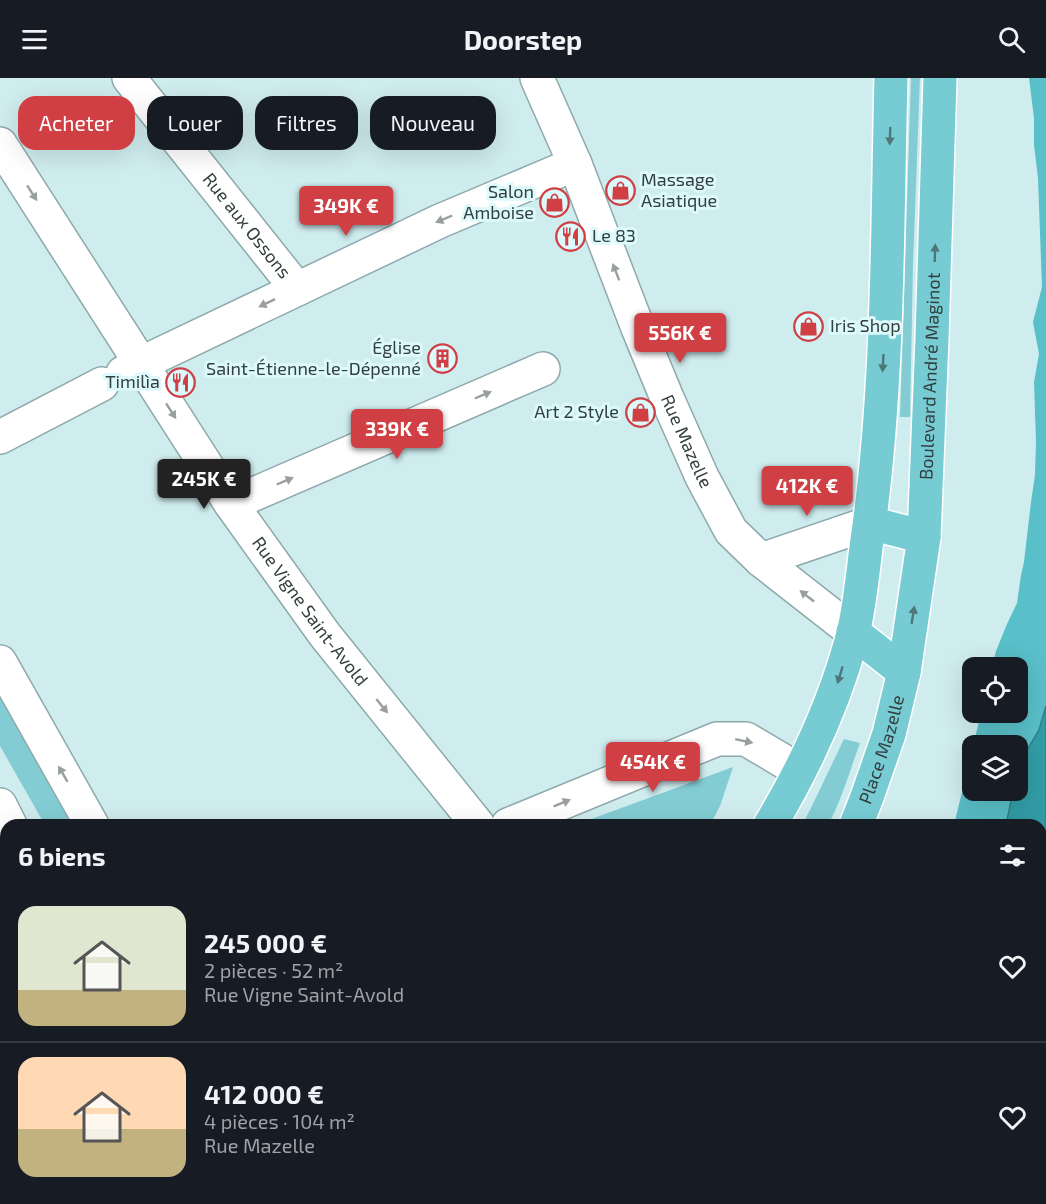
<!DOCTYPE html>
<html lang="fr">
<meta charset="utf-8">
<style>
:root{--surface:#171b24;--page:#242831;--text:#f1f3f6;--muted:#9ea1a6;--line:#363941;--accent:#cf3f43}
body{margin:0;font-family:"Exo 2",sans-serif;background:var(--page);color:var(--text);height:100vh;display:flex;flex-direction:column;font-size:22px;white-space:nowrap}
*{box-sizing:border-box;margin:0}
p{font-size:20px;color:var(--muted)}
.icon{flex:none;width:33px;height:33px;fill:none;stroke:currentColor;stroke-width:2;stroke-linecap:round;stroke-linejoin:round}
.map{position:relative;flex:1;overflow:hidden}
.details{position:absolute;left:0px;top:741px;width:1047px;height:386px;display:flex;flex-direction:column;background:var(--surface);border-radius:18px 18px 0 0;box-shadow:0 6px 24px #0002}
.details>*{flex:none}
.guide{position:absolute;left:18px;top:18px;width:600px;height:54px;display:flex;gap:12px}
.fabs{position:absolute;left:962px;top:579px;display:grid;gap:12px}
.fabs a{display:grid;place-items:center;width:66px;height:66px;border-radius:12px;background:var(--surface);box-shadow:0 6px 24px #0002;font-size:30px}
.price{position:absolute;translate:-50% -51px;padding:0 14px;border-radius:6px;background:var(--accent);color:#fff;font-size:20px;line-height:39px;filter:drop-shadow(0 2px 3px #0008)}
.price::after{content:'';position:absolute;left:50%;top:36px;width:18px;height:14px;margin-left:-9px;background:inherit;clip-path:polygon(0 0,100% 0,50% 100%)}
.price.on{background:#222;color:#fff}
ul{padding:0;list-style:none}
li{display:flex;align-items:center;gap:18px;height:150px;padding:0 18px}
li+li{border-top:2px solid var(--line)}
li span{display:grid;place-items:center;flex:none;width:168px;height:120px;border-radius:18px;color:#555}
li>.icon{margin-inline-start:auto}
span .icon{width:72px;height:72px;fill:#fffc;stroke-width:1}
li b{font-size:26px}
h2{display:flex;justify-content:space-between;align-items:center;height:72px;padding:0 18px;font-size:26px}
.chip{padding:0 21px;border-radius:18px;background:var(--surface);box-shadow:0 6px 24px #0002;font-size:21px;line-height:54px}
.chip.on{background:var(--accent);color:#fff}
header{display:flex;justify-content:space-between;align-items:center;height:78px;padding:0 18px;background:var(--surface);font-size:27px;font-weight:700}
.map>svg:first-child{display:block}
.green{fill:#83ccd3}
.forest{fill:#59bfc8}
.water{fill:#329da6;stroke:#328087;stroke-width:1.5}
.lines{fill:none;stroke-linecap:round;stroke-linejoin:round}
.minor-casing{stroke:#8ea9ac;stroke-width:36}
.major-casing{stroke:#fff;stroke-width:36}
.minor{stroke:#fff;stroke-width:33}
.major{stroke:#77ccd3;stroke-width:33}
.oneway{fill:#4e777a}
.oneway2{fill:#999e9f}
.labels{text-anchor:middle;stroke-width:6;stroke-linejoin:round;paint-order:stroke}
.poi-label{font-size:18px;fill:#333e3f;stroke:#dcf9fb;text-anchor:end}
.street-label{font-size:18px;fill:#333e3f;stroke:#dcf9fb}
</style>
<header><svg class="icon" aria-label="menu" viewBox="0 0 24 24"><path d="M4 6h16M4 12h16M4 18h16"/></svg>Doorstep<svg class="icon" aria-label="search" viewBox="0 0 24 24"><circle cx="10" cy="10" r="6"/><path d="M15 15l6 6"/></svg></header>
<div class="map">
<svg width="1046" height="1126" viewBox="0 0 1046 1126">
<rect width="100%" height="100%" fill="#cfecee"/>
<g class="green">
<polygon points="911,0 920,0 913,186 910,339 900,339"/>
<polygon points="0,612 81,747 45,747 0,668"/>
<path d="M 844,661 L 860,665 C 850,692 842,721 828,747 L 802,747 L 811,730 Z"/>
<polygon points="733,689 720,728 710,747 575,747"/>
</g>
<g class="forest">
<polygon points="1029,0 1046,0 1046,628 1039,652 1019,686 1017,693 1017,668 973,668 981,635 1017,634 1017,590 992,589 996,573 1007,546 1017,525 1021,497 1024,484 1031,424 1035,397 1036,364 1034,304 1039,276 1033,244 1042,209 1038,100 1034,67 1034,40"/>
<polygon points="972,673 972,712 1013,713 1006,747 954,747"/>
<path d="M 1041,1008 C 1046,1023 1046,1050 1041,1063 Z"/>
</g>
<polygon class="water" points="1046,628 1046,1025 1041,1008 1041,747 1006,747 1013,713 1017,712 1017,693 1019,686 1039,652"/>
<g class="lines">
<defs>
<g id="minor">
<path id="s1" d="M 129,0 L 297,211"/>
<path id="s2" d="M 537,0 L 575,86 L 638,250 L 667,320 L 702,399 L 731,453 L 761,482 L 853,554"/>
<path id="s3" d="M 0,66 L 231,426 L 325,557 L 478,747"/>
<polyline points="123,295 140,286 440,143 575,86"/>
<polyline points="0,359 102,306"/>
<polyline points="231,426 543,291"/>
<polyline points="761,482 870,445"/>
<polyline points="0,584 92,747"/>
<polyline points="0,727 10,747"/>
<polyline points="508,747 717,661 746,661 800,693"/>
<polyline points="212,1120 214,1126"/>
<polyline points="291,1120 298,1126"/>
<polyline points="374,1120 380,1126"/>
<polyline points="68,1126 84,1120"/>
</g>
<g id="major">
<polyline points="870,445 924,459"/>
<polyline points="853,554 904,594"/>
<path d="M 770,747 C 806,687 835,624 853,556 C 860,527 863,492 867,462 C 889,310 887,153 891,0"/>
<path id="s4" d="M 856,747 L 867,719 L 889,656 L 904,594 L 924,459 L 932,260 L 940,0"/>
<polyline points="457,1126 461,1120"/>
<polyline points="500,1126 504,1120"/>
<polyline points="580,1126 585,1120"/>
</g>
</defs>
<use href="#minor" class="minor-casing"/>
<use href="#major" class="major-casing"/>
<use href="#minor" class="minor"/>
<use href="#major" class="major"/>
</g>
<defs><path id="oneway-solid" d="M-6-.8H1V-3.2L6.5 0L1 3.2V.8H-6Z" transform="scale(1.5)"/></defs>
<g class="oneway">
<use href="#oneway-solid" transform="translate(890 58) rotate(92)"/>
<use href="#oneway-solid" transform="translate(935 175) rotate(-88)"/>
<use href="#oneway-solid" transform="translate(883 285) rotate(93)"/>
<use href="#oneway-solid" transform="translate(913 537) rotate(-81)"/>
<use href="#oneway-solid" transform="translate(840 597) rotate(107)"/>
</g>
<g class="oneway2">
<use href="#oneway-solid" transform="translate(32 115) rotate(57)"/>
<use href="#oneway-solid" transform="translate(444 141) rotate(157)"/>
<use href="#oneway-solid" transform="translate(616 194) rotate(-111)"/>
<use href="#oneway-solid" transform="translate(267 225) rotate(154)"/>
<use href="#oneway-solid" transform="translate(483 317) rotate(-23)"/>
<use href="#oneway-solid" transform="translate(171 333) rotate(57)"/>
<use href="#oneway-solid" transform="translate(285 403) rotate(-23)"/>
<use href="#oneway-solid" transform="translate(807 518) rotate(-142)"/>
<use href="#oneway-solid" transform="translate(382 628) rotate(51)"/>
<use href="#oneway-solid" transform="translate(744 663) rotate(12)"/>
<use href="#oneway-solid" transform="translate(63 696) rotate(-120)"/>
<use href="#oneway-solid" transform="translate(562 725) rotate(-22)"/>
</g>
<defs>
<symbol id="shop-ring" viewBox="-11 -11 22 22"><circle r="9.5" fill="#dcf9fb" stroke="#cf3f43" stroke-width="1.5"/><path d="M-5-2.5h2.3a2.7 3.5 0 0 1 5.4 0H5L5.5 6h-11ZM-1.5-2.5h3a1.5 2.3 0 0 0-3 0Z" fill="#cf3f43"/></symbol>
<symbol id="restaurant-ring" viewBox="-11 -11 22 22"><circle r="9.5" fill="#dcf9fb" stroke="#cf3f43" stroke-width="1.5"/><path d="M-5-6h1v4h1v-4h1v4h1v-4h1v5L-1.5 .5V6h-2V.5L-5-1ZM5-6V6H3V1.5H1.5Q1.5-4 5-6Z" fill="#cf3f43"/></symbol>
<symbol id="building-ring" viewBox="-11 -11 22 22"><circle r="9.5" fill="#dcf9fb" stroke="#cf3f43" stroke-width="1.5"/><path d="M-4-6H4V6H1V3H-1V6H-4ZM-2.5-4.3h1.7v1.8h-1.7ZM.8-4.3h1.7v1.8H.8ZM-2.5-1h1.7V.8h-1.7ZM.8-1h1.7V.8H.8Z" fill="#cf3f43"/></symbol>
</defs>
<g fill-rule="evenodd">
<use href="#shop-ring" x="604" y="96" width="33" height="33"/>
<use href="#shop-ring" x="538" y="108" width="33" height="33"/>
<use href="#restaurant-ring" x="554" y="142" width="33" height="33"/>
<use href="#shop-ring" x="792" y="232" width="33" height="33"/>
<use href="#building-ring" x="426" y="264" width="33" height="33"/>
<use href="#restaurant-ring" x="164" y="288" width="33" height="33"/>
<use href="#shop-ring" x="624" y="318" width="33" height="33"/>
</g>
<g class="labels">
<g class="poi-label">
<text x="641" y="108" text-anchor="start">Massage<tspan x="641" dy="21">Asiatique</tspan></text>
<text x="534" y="120">Salon<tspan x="534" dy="21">Amboise</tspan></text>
<text x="592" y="164" text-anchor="start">Le 83</text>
<text x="830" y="254" text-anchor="start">Iris Shop</text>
<text x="421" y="276">Église<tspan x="421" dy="21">Saint-Étienne-le-Dépenné</tspan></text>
<text x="160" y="310">Timilìa</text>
<text x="619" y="340">Art 2 Style</text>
</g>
<g class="street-label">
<text dy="6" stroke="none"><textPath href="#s1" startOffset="189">Rue aux Ossons</textPath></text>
<text dy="6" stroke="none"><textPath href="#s4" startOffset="458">Boulevard André Maginot</textPath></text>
<text dy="6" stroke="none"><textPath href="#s2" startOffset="393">Rue Mazelle</textPath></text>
<text dy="6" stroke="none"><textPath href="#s3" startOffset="561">Rue Vigne Saint-Avold</textPath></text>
<text dy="6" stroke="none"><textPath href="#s4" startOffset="80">Place Mazelle</textPath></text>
</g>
</g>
</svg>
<div class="fabs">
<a><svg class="icon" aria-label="locate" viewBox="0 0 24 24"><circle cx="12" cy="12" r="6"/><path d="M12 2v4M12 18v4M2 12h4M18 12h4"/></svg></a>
<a><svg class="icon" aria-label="layers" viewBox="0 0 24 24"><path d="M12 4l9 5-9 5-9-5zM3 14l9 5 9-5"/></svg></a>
</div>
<b class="price" style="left:346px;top:159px">349K €</b>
<b class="price" style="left:680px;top:286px">556K €</b>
<b class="price" style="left:397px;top:382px">339K €</b>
<b class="price on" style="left:204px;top:432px">245K €</b>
<b class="price" style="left:807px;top:439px">412K €</b>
<b class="price" style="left:653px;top:715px">454K €</b>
<div class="guide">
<a class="chip on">Acheter</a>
<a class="chip">Louer</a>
<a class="chip">Filtres</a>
<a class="chip">Nouveau</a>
</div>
<section class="details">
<h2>6 biens<svg class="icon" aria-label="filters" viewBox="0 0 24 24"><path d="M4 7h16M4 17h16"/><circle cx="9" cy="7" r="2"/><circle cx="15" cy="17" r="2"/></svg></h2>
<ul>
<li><span style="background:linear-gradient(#dfe7d0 70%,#c2b280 0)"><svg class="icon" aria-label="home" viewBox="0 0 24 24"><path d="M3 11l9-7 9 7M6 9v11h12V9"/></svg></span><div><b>245 000 €</b><p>2 pièces · 52 m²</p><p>Rue Vigne Saint-Avold</p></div><svg class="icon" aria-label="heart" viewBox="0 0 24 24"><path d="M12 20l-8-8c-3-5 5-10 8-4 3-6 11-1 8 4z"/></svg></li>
<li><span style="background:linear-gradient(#ffd9b3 60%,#c2b280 0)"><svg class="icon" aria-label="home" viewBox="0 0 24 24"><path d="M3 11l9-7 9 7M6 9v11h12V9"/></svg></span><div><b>412 000 €</b><p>4 pièces · 104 m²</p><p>Rue Mazelle</p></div><svg class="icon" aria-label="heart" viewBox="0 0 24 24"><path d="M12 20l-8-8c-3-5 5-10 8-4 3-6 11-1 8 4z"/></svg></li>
</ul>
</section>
</div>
